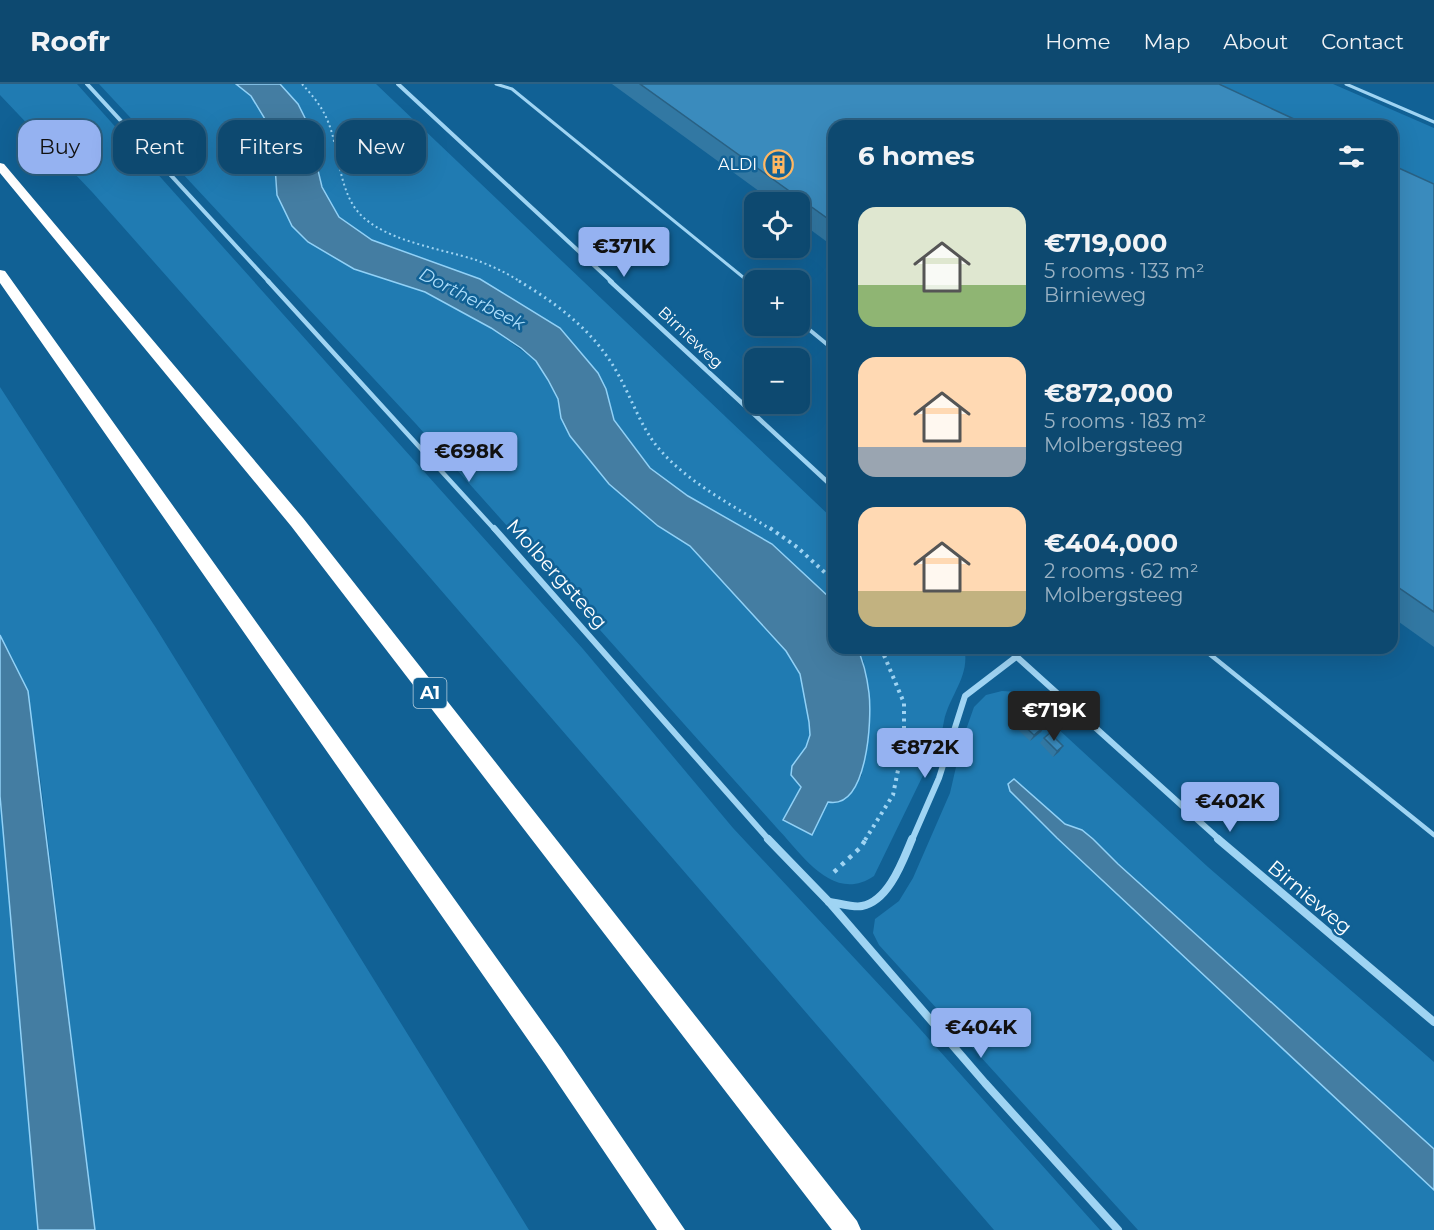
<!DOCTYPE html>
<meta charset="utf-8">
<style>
:root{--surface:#0d4970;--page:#165075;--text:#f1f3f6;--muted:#9ab2c3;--line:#2d6183;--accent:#95b2f1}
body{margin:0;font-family:Montserrat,sans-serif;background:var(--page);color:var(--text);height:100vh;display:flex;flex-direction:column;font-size:22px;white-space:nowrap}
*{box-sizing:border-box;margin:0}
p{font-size:20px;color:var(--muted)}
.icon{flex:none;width:33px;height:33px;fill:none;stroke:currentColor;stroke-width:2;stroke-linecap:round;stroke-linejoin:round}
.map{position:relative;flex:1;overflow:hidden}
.panel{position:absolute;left:828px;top:36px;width:570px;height:534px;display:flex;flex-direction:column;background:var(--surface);border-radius:18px;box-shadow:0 6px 24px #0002,0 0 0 2px var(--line)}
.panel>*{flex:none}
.top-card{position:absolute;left:18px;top:36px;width:570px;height:54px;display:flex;gap:12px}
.buttons{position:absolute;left:744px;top:108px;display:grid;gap:12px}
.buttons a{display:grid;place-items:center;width:66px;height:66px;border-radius:12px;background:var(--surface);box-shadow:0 6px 24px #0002,0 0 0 2px var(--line);font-size:30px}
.price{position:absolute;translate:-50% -51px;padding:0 14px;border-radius:6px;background:var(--accent);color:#111;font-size:20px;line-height:39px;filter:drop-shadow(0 2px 3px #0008)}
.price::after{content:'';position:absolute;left:50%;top:36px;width:18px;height:14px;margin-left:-9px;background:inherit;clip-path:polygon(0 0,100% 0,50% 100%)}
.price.current{background:#222;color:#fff}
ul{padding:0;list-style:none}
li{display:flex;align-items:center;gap:18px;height:150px;padding:0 30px}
li span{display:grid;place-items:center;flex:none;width:168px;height:120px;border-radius:18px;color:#555}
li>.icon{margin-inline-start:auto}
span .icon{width:72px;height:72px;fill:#fffc;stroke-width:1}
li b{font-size:26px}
h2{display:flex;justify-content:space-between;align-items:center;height:72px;padding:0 30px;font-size:26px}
.chip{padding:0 21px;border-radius:18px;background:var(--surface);box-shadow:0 6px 24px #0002,0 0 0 2px var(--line);font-size:21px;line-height:54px}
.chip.current{background:var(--accent);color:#111}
header{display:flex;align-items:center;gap:36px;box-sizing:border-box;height:84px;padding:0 30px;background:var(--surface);border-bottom:2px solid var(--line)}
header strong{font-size:28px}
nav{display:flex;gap:33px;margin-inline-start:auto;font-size:21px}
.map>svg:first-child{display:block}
.green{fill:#207bb2}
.water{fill:#447da2;stroke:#91d1f7;stroke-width:1.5}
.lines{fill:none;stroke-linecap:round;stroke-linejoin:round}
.path-far3{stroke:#9fd4f3;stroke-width:2;stroke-dasharray:2 3;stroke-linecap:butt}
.path-far2{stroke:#9fd4f3;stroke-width:3;stroke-dasharray:2 4;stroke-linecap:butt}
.path-far1{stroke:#9fd4f3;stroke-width:4;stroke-dasharray:3 4.5;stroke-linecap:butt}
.path{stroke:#9fd4f3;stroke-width:4.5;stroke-dasharray:4 6;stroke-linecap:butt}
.service-far2{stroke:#9fd4f3;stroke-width:3}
.service-far1{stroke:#9fd4f3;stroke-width:4}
.service{stroke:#9fd4f3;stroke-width:4.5}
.minor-far3{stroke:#9fd4f3;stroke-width:4}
.minor-far2{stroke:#9fd4f3;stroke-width:4.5}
.minor-far1{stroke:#9fd4f3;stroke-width:6}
.minor{stroke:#9fd4f3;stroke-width:8}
.motorway{fill:#fff;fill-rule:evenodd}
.wall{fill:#3278a3}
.shaded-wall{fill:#296184}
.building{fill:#3a8bbd;stroke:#296184;stroke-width:1.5}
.labels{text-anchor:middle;stroke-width:5;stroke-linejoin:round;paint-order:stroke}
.far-poi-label{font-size:16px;fill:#fff;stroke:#116195;text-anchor:end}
.far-street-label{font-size:16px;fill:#fff;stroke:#116195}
.far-water-label{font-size:18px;font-style:italic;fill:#acddfa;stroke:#116195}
.shield{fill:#116195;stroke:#b8d0df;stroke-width:1.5}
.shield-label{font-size:18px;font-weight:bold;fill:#fff}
.street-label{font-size:20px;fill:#fff;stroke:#116195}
</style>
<header>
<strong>Roofr</strong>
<nav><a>Home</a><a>Map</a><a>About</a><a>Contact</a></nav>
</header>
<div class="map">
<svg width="1434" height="1146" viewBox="0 0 1434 1146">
<rect width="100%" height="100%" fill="#116195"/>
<g class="green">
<polygon points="0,0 77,0 583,565 733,744 912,936 1100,1146 994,1146 299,342 93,109 0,11"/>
<path d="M 99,0 L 236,0 C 274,23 273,72 277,111 L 354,185 L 425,208 L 491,244 L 536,277 L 558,315 L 561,334 L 570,352 L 609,400 L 658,442 L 690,462 L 786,567 L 800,590 L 809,638 L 810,651 L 806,663 L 792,682 L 801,702 L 783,736 L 828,718 L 841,717 L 849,711 L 862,691 L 864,578 L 857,564 L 964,564 C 971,591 949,612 944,637 C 941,649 941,661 938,674 L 930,677 L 874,792 C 833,820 802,770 776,743 L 416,340 Z"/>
<polygon points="280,0 376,0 834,436 834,521 830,514 772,460 688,412 650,384 614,335 606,305 598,289 560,244 480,195 372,156 339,133 322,103 313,59"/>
<polygon points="1186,0 1333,0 1434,44 1434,118 1392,98 1392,42 1274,42"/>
<polygon points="0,303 156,544 529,1146 95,1146 40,692 15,579 0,551"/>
<polygon points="1002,607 1018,608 1208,783 1434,978 1434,1065 1109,772 1074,743 1062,738 1021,700 1057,754 1434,1106 1434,1146 1138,1146 879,861 873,849 875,835 899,817 913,794 950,709 962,657 974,623 986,611"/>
<polygon points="0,712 38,1146 0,1146"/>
</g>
<g class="water">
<path d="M 236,0 L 280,0 L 298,20 L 306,36 L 322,103 L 339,133 L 372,156 L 480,195 L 560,244 L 598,289 L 606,305 L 614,336 L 650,384 L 688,412 L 772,460 L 830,514 L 834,521 L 834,564 L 857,564 C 864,578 867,593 869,609 C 872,634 868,726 828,718 L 812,751 L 783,736 L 801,703 L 791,691 L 792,682 L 806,663 L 810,651 L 809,638 L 800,590 L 786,567 L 690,462 L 658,442 L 609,400 L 570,352 L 561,334 L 558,315 L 548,296 L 536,277 L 521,264 L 491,244 L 425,208 L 354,185 L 308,158 L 292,142 L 277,111 L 274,68 L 265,35 L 251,12 Z"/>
<polygon points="0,551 28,607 95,1146 38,1146 0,712"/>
<polygon points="1014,695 1065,740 1082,746 1093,755 1118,780 1434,1065 1434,1106 1057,754 1010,707 1008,700"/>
</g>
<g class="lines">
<path class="path-far3" d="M 302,0 C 311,10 320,20 326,33 C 339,61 337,94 353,121 C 374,156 440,164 476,176 C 492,182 507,189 521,198"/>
<path class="path-far2" d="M 519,197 C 559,221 595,248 618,290 C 632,315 641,344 660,366 C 690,400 734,422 772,446"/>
<g class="path-far1">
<polyline points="770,444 797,463 834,497"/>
<polyline points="865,756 893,711 904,656 904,619 881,564"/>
</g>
<polyline class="path" points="834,788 860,764 866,755"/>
<g class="service-far2">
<polyline points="496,0 512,5 749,198"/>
<polyline points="1346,0 1434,38"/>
</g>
<g class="service-far1">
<polyline points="747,197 754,202"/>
<polyline points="800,238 834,266"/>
</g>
<polyline class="service" points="1202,564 1434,751"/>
<g class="minor-far3">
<polyline points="87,0 269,198"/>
<polyline points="398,0 612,198"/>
</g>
<g class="minor-far2">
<polyline points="268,197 495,446"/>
<polyline points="610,197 834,404"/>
</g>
<g class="minor-far1">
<polyline points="494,444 769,756"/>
<polyline points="1007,564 1220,756"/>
<polyline points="912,756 939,694 965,612 1016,573"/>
</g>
<g class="minor">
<polyline points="768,755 829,818 985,999 1118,1146"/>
<polyline points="1218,755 1434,938"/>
<path d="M 829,818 C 839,819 853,824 862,822 C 889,817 903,776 912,755"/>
</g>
<g class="motorway">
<polygon points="0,79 4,80 303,434 857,1137 861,1146 832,1146 291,442 0,89"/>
<polygon points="0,186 5,187 561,964 685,1146 657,1146 545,980 0,199"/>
</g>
</g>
<g class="wall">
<polygon points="612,0 1219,0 834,42 834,163 800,138 800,118 774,118"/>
<polygon points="1392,81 1434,100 1434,563 1392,533"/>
<polygon points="1019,637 1045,642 1041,648 1030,657 1015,643"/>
<polygon points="1044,654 1063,662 1059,668 1053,673 1040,659"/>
</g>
<g class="shaded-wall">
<polygon points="1045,642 1041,648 1030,657 1034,651"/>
<polygon points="1063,662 1059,668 1053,673 1057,667"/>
</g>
<g class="building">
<polygon points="640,0 1219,0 1309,42 834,42 834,139"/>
<polygon points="1392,81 1434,100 1434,528 1392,499"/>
<polygon points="1031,629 1045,642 1034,651 1019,637"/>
<polygon points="1050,649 1063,662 1057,667 1044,654"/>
</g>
<defs>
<symbol id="building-ring" viewBox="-11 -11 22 22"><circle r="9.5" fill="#116195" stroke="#ffb762" stroke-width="1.5"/><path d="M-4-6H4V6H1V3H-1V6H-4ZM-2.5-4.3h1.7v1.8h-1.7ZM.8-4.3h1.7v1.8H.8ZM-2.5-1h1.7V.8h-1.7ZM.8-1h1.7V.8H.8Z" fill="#ffb762"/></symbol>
</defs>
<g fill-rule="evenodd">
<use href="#building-ring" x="762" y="64" width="33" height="33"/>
</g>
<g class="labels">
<g class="far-poi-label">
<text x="757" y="86">ALDI</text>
</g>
<g class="far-street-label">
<text transform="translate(691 253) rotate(43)" y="6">Birnieweg</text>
</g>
<g class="far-water-label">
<text transform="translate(472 215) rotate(27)" y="6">Dortherbeek</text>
</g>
<rect class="shield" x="413.5" y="594" width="33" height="30" rx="4.5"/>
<g class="shield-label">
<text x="430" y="615">A1</text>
</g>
<g class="street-label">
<text transform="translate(557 490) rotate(48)" y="7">Molbergsteeg</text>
<text transform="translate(1310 813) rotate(40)" y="7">Birnieweg</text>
</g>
</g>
</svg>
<div class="buttons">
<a><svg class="icon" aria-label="locate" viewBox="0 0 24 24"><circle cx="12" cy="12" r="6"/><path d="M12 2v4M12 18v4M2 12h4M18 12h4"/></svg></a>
<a>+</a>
<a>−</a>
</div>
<b class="price" style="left:624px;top:194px">€371K</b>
<b class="price" style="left:469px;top:399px">€698K</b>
<b class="price current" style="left:1054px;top:658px">€719K</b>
<b class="price" style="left:925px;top:695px">€872K</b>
<b class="price" style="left:1230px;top:749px">€402K</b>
<b class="price" style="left:981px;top:975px">€404K</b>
<div class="top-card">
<a class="chip current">Buy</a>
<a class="chip">Rent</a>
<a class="chip">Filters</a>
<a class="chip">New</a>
</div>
<section class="panel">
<h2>6 homes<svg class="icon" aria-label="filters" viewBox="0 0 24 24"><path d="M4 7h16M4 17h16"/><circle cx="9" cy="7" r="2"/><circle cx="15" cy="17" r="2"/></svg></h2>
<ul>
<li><span style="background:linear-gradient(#dfe7d0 65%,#8fb573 0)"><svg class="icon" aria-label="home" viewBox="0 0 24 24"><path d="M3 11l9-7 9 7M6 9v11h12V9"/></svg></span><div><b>€719,000</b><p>5 rooms · 133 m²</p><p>Birnieweg</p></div></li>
<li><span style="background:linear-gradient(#ffd9b3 75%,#9aa5b1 0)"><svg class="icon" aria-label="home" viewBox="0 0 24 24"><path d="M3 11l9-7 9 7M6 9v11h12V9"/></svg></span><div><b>€872,000</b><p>5 rooms · 183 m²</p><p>Molbergsteeg</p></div></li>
<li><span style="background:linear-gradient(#ffd9b3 70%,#c2b280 0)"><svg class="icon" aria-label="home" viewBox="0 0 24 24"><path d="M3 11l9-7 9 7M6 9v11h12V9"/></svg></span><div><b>€404,000</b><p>2 rooms · 62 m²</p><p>Molbergsteeg</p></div></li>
</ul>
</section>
</div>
